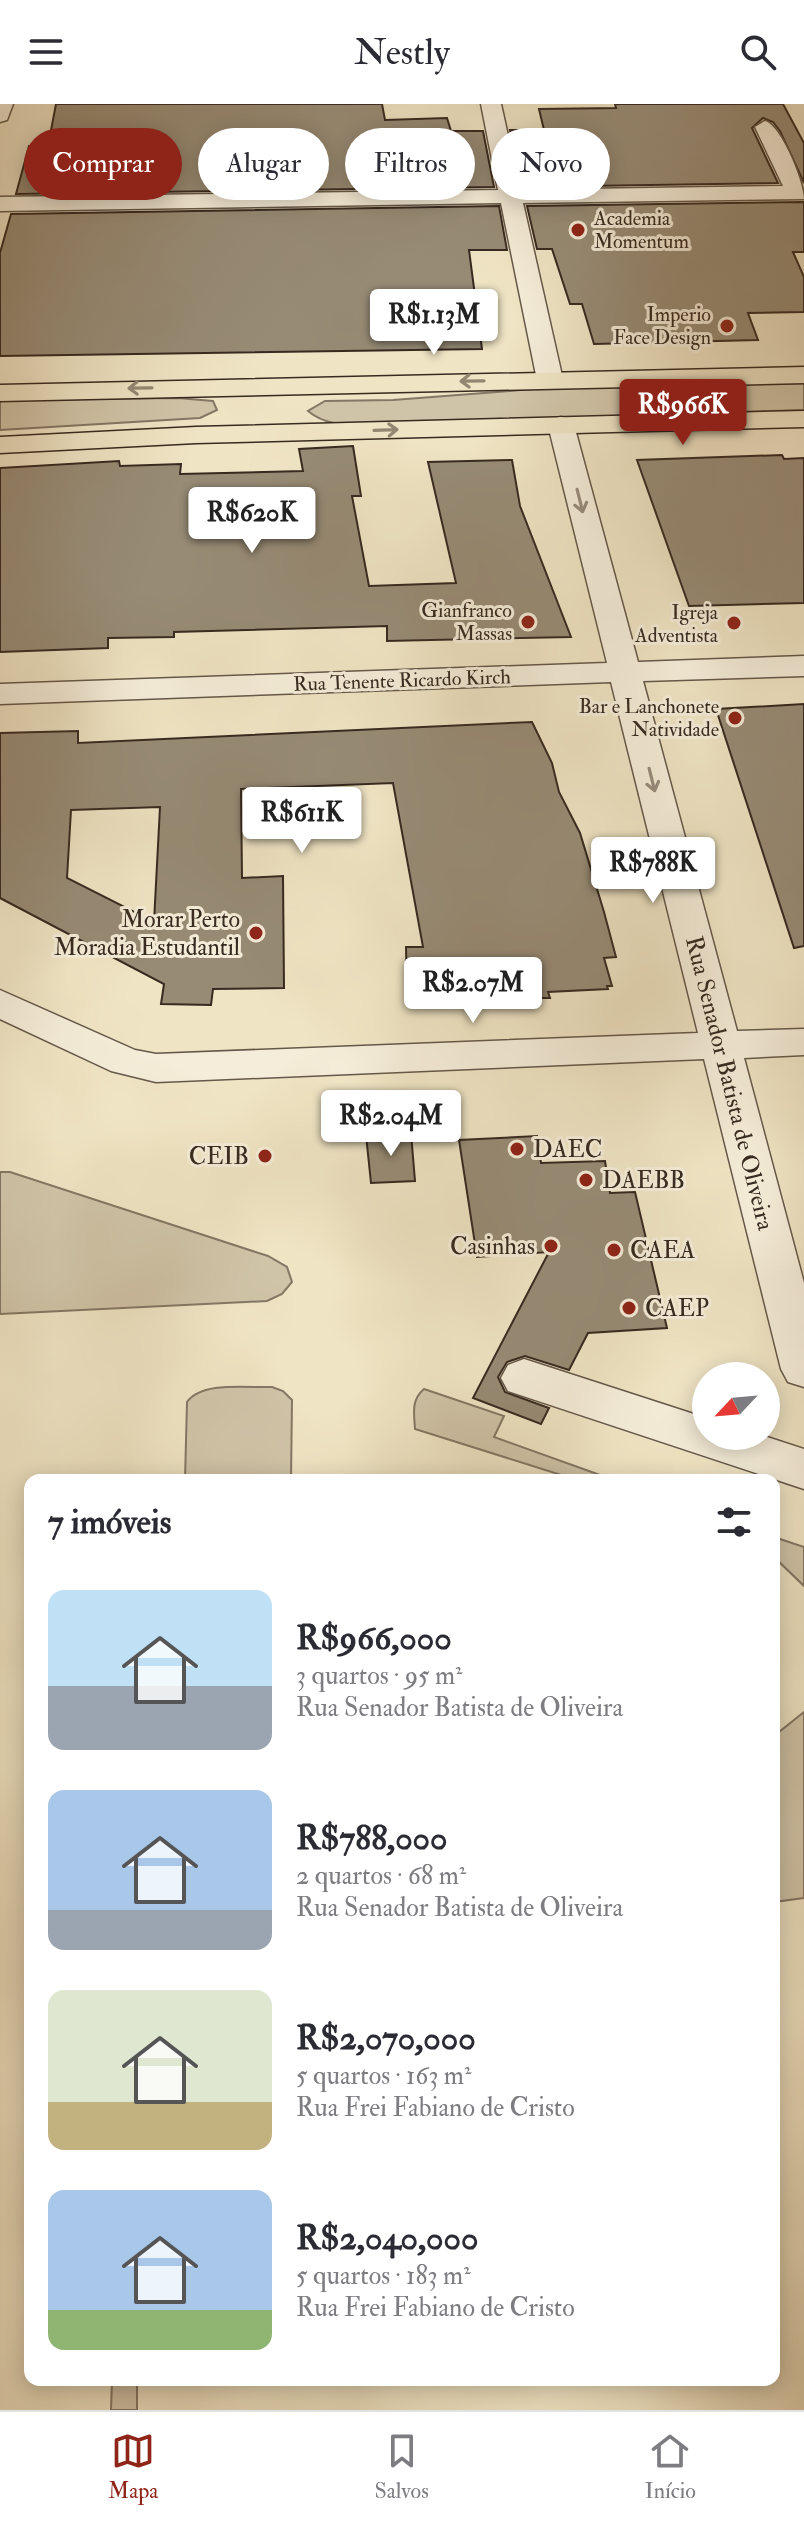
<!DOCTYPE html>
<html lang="pt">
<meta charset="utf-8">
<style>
:root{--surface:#fff;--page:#f2f2f3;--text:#2b2b33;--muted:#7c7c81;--line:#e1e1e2;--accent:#8f2418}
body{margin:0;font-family:"IM FELL Double Pica",serif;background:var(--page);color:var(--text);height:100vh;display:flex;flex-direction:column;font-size:30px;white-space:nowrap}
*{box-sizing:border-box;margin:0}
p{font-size:26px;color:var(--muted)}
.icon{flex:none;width:44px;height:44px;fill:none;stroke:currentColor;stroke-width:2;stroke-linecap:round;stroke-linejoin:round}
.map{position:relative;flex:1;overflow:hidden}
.side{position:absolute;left:24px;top:1370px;width:756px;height:912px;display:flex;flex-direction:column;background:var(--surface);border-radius:16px;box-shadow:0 4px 20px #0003}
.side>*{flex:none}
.top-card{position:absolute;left:24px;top:24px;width:756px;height:72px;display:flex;gap:16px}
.needle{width:52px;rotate:244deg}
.fabs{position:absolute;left:692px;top:1258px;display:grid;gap:16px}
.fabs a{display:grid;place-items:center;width:88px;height:88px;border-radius:50%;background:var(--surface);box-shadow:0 4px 20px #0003;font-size:40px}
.price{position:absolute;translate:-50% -68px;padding:0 18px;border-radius:8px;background:#fff;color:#222;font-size:26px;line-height:52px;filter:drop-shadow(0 2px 4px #0008)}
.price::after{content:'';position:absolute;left:50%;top:48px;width:24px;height:18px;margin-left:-12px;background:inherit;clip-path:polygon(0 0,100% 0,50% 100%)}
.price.on{background:var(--accent);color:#fff}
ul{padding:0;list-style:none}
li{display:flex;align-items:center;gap:24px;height:200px;padding:0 24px}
li span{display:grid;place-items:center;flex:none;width:224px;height:160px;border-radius:16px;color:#555}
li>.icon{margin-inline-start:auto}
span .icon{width:96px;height:96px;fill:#fffc;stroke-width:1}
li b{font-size:34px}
h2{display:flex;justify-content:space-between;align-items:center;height:96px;padding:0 24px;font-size:34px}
.tag{padding:0 28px;border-radius:36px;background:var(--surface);box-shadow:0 4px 20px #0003;font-size:28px;line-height:72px}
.tag.on{background:var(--accent);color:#fff}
header{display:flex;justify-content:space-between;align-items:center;height:104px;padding:0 24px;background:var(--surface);font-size:36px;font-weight:600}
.menu{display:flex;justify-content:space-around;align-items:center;height:112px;border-top:2px solid var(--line);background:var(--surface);font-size:22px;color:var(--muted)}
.menu a{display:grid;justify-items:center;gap:4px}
.menu .on{color:var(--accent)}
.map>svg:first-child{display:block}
.green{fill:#d0c4a8;stroke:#847764;stroke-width:2}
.building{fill:#978b75;stroke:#372a20;stroke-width:2;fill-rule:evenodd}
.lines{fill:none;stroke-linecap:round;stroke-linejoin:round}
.minor-casing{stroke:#655849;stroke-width:3}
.major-casing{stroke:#372a20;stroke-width:3}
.minor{fill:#f5edd9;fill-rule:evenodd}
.major{fill:#efe4c4;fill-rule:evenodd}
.oneway{stroke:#938772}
.oneway2{stroke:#968c7c}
.poi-dot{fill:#8f2418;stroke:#f5edd9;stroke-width:3}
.labels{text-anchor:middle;stroke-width:6;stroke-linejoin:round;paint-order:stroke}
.far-poi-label{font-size:20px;fill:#372a20;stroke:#f5edd9;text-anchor:end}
.far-street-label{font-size:20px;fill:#372a20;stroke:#f5edd9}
.poi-label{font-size:24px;fill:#372a20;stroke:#f5edd9;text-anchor:start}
.street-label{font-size:24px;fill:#372a20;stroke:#f5edd9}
</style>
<header><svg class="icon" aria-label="menu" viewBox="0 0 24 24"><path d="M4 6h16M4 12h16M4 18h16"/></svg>Nestly<svg class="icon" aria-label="search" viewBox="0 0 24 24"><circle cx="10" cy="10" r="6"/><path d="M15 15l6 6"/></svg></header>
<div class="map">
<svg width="804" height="2306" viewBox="0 0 804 2306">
<rect width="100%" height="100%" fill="#efe4c4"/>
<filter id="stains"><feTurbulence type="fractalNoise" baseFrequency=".0025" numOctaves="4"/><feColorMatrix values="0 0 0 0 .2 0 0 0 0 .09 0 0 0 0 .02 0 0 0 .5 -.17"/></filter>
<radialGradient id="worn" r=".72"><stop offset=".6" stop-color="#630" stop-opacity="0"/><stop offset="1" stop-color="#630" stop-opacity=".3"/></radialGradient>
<g class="green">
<path d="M 804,279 L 804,306 L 368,320 C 345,320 326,322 308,307 L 325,297 L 393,296 L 586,281 Z"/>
<polygon points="178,294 213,297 217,306 200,314 0,326 0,296"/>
<polygon points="0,1068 10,1068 268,1152 287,1163 292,1178 282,1190 267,1197 0,1210"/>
<path d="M 272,1283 L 283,1287 L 292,1296 L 291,1376 L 185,1376 L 187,1298 C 202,1277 247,1284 272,1283 Z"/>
<path d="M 424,1285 L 504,1312 L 494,1333 L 614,1376 L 577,1376 L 415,1325 C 414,1309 411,1296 424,1285 Z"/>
<polygon points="774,1433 804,1443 804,1482 774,1453"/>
<polygon points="804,1608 804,1794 774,1798 774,1632"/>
<polygon points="112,2276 137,2276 137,2306 111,2306"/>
</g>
<g class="building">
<polygon points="56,0 382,0 385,16 447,14 451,27 483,27 494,83 16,90 29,42 48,42"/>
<polygon points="615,0 783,0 804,39 804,79 780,27 773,18 763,14 752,24 778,79 522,83 510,26 544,26 539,5 616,4"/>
<polygon points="804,98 804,148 793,148 804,173 804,208 748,209 758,236 594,240 582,200 570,200 552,145 537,145 527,102"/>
<polygon points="499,102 507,146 469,146 482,245 0,252 0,149 11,110"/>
<polygon points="353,342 361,392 352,392 369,482 456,479 428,358 512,356 520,402 571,533 387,537 387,522 174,528 174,533 108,534 108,544 0,548 0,364 119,357 120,362 181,360 180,370 303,367 299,345"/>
<polygon points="782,351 784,355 804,354 804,499 689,502 637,356"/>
<polygon points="804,600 804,842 794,844 716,605"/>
<path d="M 532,618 L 552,659 L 559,688 L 580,729 L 604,808 L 616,853 L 604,854 L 612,882 L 607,882 L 608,885 L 548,888 L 550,894 L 407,894 L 406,843 L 423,843 L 393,679 L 241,685 L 242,774 L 283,772 L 284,884 L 213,885 L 211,901 L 161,900 L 164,880 L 0,794 L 0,629 L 78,627 L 78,639 ZM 160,703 L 154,818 L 67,774 L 71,706 Z"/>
<polygon points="411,1029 415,1077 371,1079 366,1031"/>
<polygon points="537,1032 541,1059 605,1057 610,1089 635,1088 667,1224 588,1229 569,1266 525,1252 507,1258 498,1273 505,1288 549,1304 541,1320 473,1294 549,1148 477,1153 459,1036"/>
</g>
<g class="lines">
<defs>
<g id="minor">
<polygon points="0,0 13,0 7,16 0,18"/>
<path d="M 481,0 L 501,0 L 520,86 L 783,82 L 755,23 L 765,17 C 781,21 804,78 804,95 L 523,99 L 563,276 L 559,281 L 541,281 L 537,276 L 501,99 L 0,107 L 0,93 L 498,86 Z"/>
<polygon points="561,313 570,315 574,321 638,558 804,552 804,572 643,577 737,927 804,925 804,951 744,954 804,1179 804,1283 788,1278 781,1265 704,955 156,978 111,967 0,915 0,886 135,946 156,950 698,929 611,578 0,600 0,580 607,559 548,321 552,315"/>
<polygon points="524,1255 706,1314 706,1332 764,1332 804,1345 804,1385 508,1287 501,1274 508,1261"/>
</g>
<g id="major">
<polygon points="804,263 804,279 0,297 0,281"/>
<polygon points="804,307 804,323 196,339 0,349 0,333 196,323"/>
</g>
</defs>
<use href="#minor" class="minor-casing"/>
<use href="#major" class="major-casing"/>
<use href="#minor" class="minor"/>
<use href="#major" class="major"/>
</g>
<defs><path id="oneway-shaft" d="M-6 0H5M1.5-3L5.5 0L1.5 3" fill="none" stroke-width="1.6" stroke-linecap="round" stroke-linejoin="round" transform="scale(2)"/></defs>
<g class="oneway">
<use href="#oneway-shaft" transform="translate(472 277) rotate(179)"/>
<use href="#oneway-shaft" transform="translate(140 284) rotate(179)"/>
<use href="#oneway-shaft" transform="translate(386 326) rotate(-2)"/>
</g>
<g class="oneway2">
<use href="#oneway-shaft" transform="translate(580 397) rotate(76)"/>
<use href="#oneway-shaft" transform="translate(652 676) rotate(76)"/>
</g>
<g class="poi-dot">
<circle cx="578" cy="126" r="8"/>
<circle cx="727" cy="222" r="8"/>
<circle cx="528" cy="518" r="8"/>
<circle cx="734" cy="519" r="8"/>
<circle cx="735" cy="614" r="8"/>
<circle cx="256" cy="829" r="8"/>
<circle cx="517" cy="1045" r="8"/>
<circle cx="265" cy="1052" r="8"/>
<circle cx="586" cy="1076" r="8"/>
<circle cx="551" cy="1142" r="8"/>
<circle cx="614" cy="1146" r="8"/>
<circle cx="629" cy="1204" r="8"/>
</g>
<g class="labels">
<g class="far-poi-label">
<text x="594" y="121" text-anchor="start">Academia<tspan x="594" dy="23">Momentum</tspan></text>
<text x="711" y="217">Imperio<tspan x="711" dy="23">Face Design</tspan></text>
<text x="512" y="513">Gianfranco<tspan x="512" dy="23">Massas</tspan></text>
<text x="718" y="515">Igreja<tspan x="718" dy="23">Adventista</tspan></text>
<text x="719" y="609">Bar e Lanchonete<tspan x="719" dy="23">Natividade</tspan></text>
</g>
<g class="far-street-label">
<text transform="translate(402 576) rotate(-2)" y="7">Rua Tenente Ricardo Kirch</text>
</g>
<g class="poi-label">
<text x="240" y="823" text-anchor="end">Morar Perto<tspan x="240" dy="28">Moradia Estudantil</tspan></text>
<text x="533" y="1053">DAEC</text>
<text x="249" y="1060" text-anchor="end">CEIB</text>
<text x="602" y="1084">DAEBB</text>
<text x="535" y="1150" text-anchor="end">Casinhas</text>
<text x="630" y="1154">CAEA</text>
<text x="645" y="1212">CAEP</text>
</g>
<g class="street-label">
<text transform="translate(730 979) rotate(76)" y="8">Rua Senador Batista de Oliveira</text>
</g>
</g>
<rect width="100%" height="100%" filter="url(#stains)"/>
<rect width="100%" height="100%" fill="url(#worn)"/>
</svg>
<div class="fabs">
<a><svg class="needle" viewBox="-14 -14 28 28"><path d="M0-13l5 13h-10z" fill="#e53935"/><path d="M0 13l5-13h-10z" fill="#7c7c81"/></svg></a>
</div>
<b class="price" style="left:434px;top:253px">R$1.13M</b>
<b class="price on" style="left:683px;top:343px">R$966K</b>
<b class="price" style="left:252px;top:451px">R$620K</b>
<b class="price" style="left:302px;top:751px">R$611K</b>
<b class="price" style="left:653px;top:801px">R$788K</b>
<b class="price" style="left:473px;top:921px">R$2.07M</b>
<b class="price" style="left:391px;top:1054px">R$2.04M</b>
<div class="top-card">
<a class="tag on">Comprar</a>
<a class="tag">Alugar</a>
<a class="tag">Filtros</a>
<a class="tag">Novo</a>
</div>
<section class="side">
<h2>7 imóveis<svg class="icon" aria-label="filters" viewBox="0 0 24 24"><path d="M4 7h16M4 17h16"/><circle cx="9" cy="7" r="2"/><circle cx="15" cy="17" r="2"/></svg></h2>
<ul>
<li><span style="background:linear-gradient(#bfe0f5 60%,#9aa5b1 0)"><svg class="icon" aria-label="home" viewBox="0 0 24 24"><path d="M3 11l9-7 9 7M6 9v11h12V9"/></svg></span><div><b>R$966,000</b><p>3 quartos · 95 m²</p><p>Rua Senador Batista de Oliveira</p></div></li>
<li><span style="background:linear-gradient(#a9c7e8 75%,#9aa5b1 0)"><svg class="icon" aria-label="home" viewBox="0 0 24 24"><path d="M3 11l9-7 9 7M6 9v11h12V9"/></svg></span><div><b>R$788,000</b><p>2 quartos · 68 m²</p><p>Rua Senador Batista de Oliveira</p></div></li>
<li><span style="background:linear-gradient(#dfe7d0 70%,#c2b280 0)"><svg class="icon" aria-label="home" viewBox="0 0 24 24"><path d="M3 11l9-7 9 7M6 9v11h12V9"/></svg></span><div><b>R$2,070,000</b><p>5 quartos · 163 m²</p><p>Rua Frei Fabiano de Cristo</p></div></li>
<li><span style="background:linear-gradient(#a9c7e8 75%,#8fb573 0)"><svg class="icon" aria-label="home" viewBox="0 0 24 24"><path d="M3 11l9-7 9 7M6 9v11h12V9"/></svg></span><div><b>R$2,040,000</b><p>5 quartos · 183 m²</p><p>Rua Frei Fabiano de Cristo</p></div></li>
</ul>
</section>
</div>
<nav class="menu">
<a class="on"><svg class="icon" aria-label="map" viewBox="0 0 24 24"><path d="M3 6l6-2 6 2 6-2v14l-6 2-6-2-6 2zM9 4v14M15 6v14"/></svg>Mapa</a>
<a><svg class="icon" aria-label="saved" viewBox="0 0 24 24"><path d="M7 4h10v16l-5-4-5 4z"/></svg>Salvos</a>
<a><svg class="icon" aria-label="home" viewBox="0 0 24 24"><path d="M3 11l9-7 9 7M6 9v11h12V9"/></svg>Início</a>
</nav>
